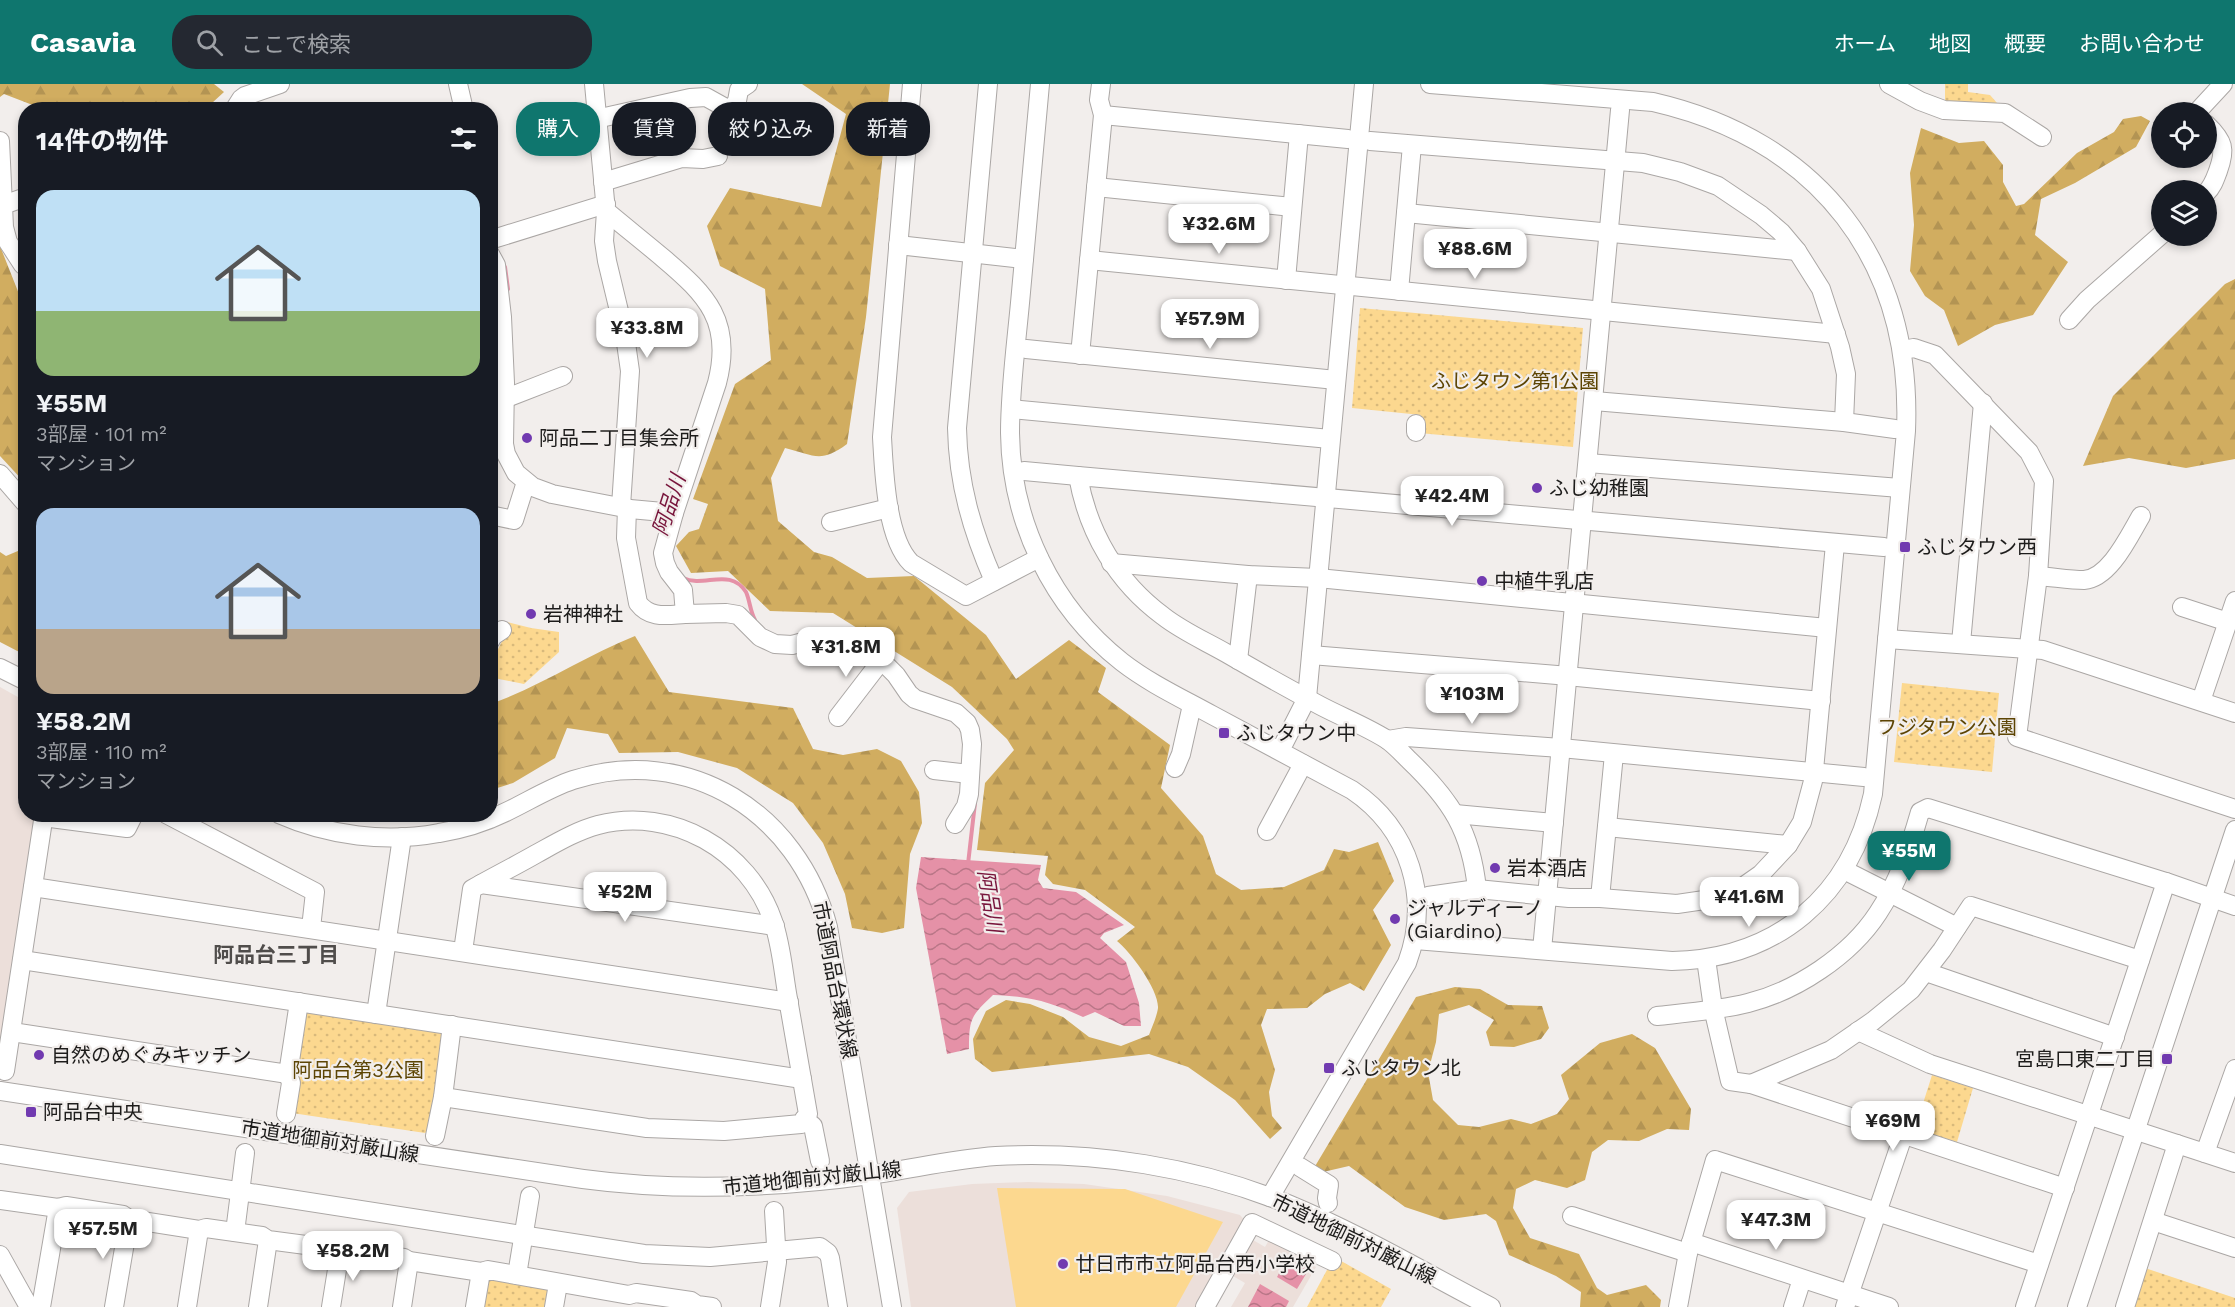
<!DOCTYPE html>
<html lang="ja">
<meta charset="utf-8">
<style>
:root{--surface:#171b24;--page:#242831;--text:#f1f3f6;--muted:#9ea1a6;--accent:#0f766e}
body{margin:0;font-family:"Work Sans","Noto Sans JP",sans-serif;background:var(--page);color:var(--text);height:100vh;display:flex;flex-direction:column;font-size:22px;white-space:nowrap}
*{box-sizing:border-box;margin:0}
p{font-size:20px;color:var(--muted)}
.icon{flex:none;width:33px;height:33px;fill:none;stroke:currentColor;stroke-width:2;stroke-linecap:round;stroke-linejoin:round}
.map{position:relative;flex:1;overflow:hidden}
.details{position:absolute;left:18px;top:18px;width:480px;height:720px;display:flex;flex-direction:column;background:var(--surface);border-radius:24px;box-shadow:0 3px 9px #0003}
.details>*{flex:none}
.banner{position:absolute;left:516px;top:18px;width:570px;height:54px;display:flex;gap:12px}
.buttons{position:absolute;left:2151px;top:18px;display:grid;gap:12px}
.buttons a{display:grid;place-items:center;width:66px;height:66px;border-radius:50%;background:var(--surface);box-shadow:0 3px 9px #0003;font-size:30px}
.price{position:absolute;translate:-50% -51px;padding:0 14px;border-radius:12px;background:#fff;color:#222;font-size:20px;line-height:39px;filter:drop-shadow(0 2px 3px #0008)}
.price::after{content:'';position:absolute;left:50%;top:36px;width:18px;height:14px;margin-left:-9px;background:inherit;clip-path:polygon(0 0,100% 0,50% 100%)}
.price.current{background:var(--accent);color:#fff}
ul{padding:0;list-style:none}
li{display:grid;align-content:center;gap:12px;height:318px;padding:0 18px}
li span{display:grid;place-items:center;height:186px;border-radius:18px;color:#555}
li>.icon{margin-inline-start:auto}
span .icon{width:108px;height:108px;fill:#fffc;stroke-width:1}
li b{font-size:26px}
h2{display:flex;justify-content:space-between;align-items:center;height:72px;padding:0 18px;font-size:26px}
.tag{padding:0 21px;border-radius:24px;background:var(--surface);box-shadow:0 3px 9px #0003;font-size:21px;line-height:54px}
.tag.current{background:var(--accent);color:#fff}
header{display:flex;align-items:center;gap:36px;box-sizing:border-box;height:84px;padding:0 30px;background:var(--accent);color:#fff}
header strong{font-size:28px}
nav{display:flex;gap:33px;margin-inline-start:auto;font-size:21px}
.search{width:420px;height:54px;background:var(--page);display:flex;align-items:center;gap:15px;box-sizing:border-box;padding:0 21px;border-radius:24px;color:var(--muted);font-size:22px}
.map>svg:first-child{display:block}
.built{fill:#ecdfda}
.grass{fill:#fcd88f}
.forest{fill:url(#forest-firs)}
.park{fill:url(#park-dots)}
.water{fill:url(#water-waves)}
.lines{fill:none;stroke-linecap:round;stroke-linejoin:round}
.stream{stroke:#e591a7;stroke-width:4}
.minor-casing{stroke:#aba7a5;stroke-width:20}
.minor{stroke:#fff;stroke-width:18}
.poi-dot{fill:#713ab0;stroke:#f2eeec;stroke-width:2}
.labels{text-anchor:middle;stroke-width:4.5;stroke-linejoin:round;paint-order:stroke}
.park-label{font-size:20px;fill:#5d4504;stroke:#f2eeec}
.poi-label{font-size:20px;fill:#1d1c1b;stroke:#f2eeec;text-anchor:start}
.street-label{font-size:20px;fill:#1d1c1b;stroke:#f2eeec}
.water-label{font-size:21px;font-style:italic;fill:#78153c;stroke:#f2eeec}
.neighbourhood-label{font-size:21px;font-weight:bold;fill:#504d4b;stroke:#f2eeec}
</style>
<header>
<strong>Casavia</strong>
<div class="search"><svg class="icon" aria-label="search" viewBox="0 0 24 24"><circle cx="10" cy="10" r="6"/><path d="M15 15l6 6"/></svg>ここで検索</div>
<nav><a>ホーム</a><a>地図</a><a>概要</a><a>お問い合わせ</a></nav>
</header>
<div class="map">
<svg width="2235" height="1223" viewBox="0 0 2235 1223">
<defs>
<pattern id="forest-firs" width="22" height="20" patternUnits="userSpaceOnUse" patternTransform="scale(1.5)"><rect width="22" height="20" fill="#d1ad60"/><path d="M5 1l3.5 6h-7zM16 11l3.5 6h-7z" fill="#b39453"/></pattern>
<pattern id="park-dots" width="8" height="8" patternUnits="userSpaceOnUse" patternTransform="scale(1.5)"><rect width="8" height="8" fill="#fcd88f"/><path d="M2 2h.1M6 6h.1" fill="none" stroke="#d8b97b" stroke-width="1.8" stroke-linecap="round"/></pattern>
<pattern id="water-waves" width="16" height="10" patternUnits="userSpaceOnUse" patternTransform="scale(1.5)"><rect width="16" height="10" fill="#e591a7"/><path d="M0 5q4-4 8 0t8 0" fill="none" stroke="#b97687"/></pattern>
</defs>
<rect width="100%" height="100%" fill="#f2eeec"/>
<g class="built">
<polygon points="0,603 25,617 26,730 34,731 12,902 0,969"/>
<polygon points="1028,1098 1084,1100 1167,1112 1240,1131 1245,1137 1197,1223 911,1223 897,1124 909,1108 972,1100"/>
<polygon points="1253,1156 1265,1163 1269,1156 1316,1183 1293,1223 1231,1223 1245,1199 1233,1192"/>
</g>
<polygon class="grass" points="997,1104 1125,1105 1223,1138 1176,1223 1016,1223"/>
<g class="forest">
<polygon points="0,0 214,0 224,8 212,19 170,23 166,25 43,25 4,10 0,13"/>
<path d="M 802,0 L 890,0 L 866,233 L 847,360 C 820,380 814,371 785,364 L 771,394 L 778,437 L 814,468 L 832,473 L 867,494 L 914,492 L 986,551 L 1016,595 L 1069,556 L 1106,584 L 1098,608 L 1170,661 L 1161,704 L 1203,752 L 1216,790 L 1241,806 L 1284,803 L 1324,786 L 1334,765 L 1349,768 L 1378,758 L 1394,797 L 1373,826 L 1391,861 L 1364,907 L 1350,899 L 1325,910 L 1307,924 L 1267,925 L 1261,941 L 1275,986 L 1269,1008 L 1272,1032 L 1282,1044 L 1270,1055 L 1235,1016 L 1188,983 L 1149,970 L 992,988 L 975,975 L 973,955 L 986,927 L 1006,916 L 1030,920 L 1063,933 L 1089,953 L 1121,962 L 1149,951 C 1152,943 1157,932 1158,924 C 1159,906 1130,867 1117,857 L 1135,843 L 1085,806 L 1053,800 L 1045,791 L 1048,772 L 977,766 L 985,699 L 1014,666 L 1007,655 L 952,603 L 833,529 L 770,527 L 728,487 L 691,489 L 676,462 L 689,448 L 699,445 L 708,420 L 693,415 L 735,300 L 771,276 L 765,205 L 720,182 L 707,142 L 730,104 L 821,123 L 846,30 Z"/>
<polygon points="2141,32 2150,37 2136,63 2075,99 2041,115 2035,151 2068,178 2033,231 1995,241 1958,262 1944,226 1925,212 1910,187 1914,141 1910,89 1921,44 1959,59 1984,57 2003,81 2003,98 2016,122 2024,120 2077,69 2114,48 2123,35"/>
<polygon points="0,162 21,215 25,399 0,372"/>
<polygon points="2235,195 2235,375 2186,384 2129,374 2083,382 2113,312 2225,200"/>
<polygon points="25,464 25,571 0,558 0,468 6,472"/>
<path d="M 635,552 L 669,608 L 793,624 L 813,665 L 843,671 L 877,665 L 901,677 L 919,708 L 922,739 L 910,770 L 904,844 L 882,849 L 852,844 L 845,810 L 823,759 L 793,719 L 737,684 L 678,668 L 619,669 L 608,650 L 567,644 L 555,674 L 513,699 L 491,706 L 491,620 C 541,602 585,572 635,552 Z"/>
<polygon points="1455,903 1480,905 1508,921 1542,922 1549,944 1541,955 1514,963 1490,962 1486,948 1494,936 1469,921 1439,930 1436,958 1428,988 1433,1016 1458,1041 1479,1043 1511,1035 1531,1040 1557,1030 1569,1015 1561,991 1600,959 1632,950 1655,964 1691,1025 1689,1046 1667,1045 1639,1057 1608,1056 1592,1068 1585,1096 1567,1104 1535,1096 1516,1105 1513,1124 1530,1154 1579,1170 1597,1204 1607,1211 1646,1201 1661,1216 1660,1223 1580,1223 1581,1208 1556,1192 1509,1171 1496,1137 1486,1130 1444,1136 1405,1123 1349,1082 1323,1088 1314,1084 1416,913"/>
</g>
<g class="park">
<polygon points="1945,0 1968,0 1968,8 1990,11 1997,19 1945,18"/>
<polygon points="1360,224 1583,244 1573,363 1419,349 1421,331 1352,324"/>
<path d="M 507,538 L 531,544 L 559,548 L 559,568 L 524,600 L 494,594 C 492,578 496,567 504,554 L 502,546 Z"/>
<polygon points="1902,599 1999,609 1992,688 1894,678"/>
<polygon points="307,926 441,947 444,951 430,1044 425,1049 292,1029 303,929"/>
<polygon points="1932,991 1973,1004 1957,1058 1915,1045"/>
<polygon points="1334,1173 1391,1205 1381,1223 1307,1223"/>
<polygon points="2142,1183 2235,1214 2235,1223 2129,1223"/>
<polygon points="486,1195 551,1205 548,1223 482,1223"/>
</g>
<g class="water">
<path d="M 921,773 L 1041,781 L 1038,796 L 1043,804 L 1076,808 L 1124,841 L 1104,849 L 1100,854 L 1126,878 L 1139,919 L 1141,942 L 1124,942 L 1095,928 L 1083,933 C 1051,918 1029,912 993,911 C 971,932 969,934 969,965 L 947,970 L 916,804 Z"/>
<polygon points="1288,1173 1309,1185 1297,1205 1277,1193"/>
<polygon points="1260,1200 1289,1217 1286,1223 1248,1223"/>
</g>
<g class="lines">
<g class="stream">
<polyline points="505,183 508,205"/>
<path d="M 683,494 C 704,504 730,483 746,508 C 750,517 750,527 755,536"/>
<polyline points="968,780 975,719"/>
</g>
<defs>
<g id="minor">
<polyline points="458,0 464,26"/>
<path d="M 594,0 L 606,127 C 625,143 644,158 663,174 C 707,211 733,238 717,299 L 674,429 L 663,469 L 665,479 L 669,488 L 683,506 L 685,530 L 726,529 L 738,531 L 760,553 L 775,560 L 792,561 L 818,554 L 840,562 L 870,565 L 896,591 L 909,610 L 915,615 L 956,629 L 967,639 L 970,646 L 972,660 L 969,710 L 966,722 L 955,740"/>
<path d="M 912,0 L 882,353 C 884,387 886,454 911,479 L 966,512 L 1039,474"/>
<path d="M 988,0 L 957,344 C 958,399 972,447 994,497"/>
<path d="M 1040,0 C 1034,69 1027,139 1021,208 C 1017,255 1010,302 1010,349 C 1011,437 1052,523 1122,578 C 1149,599 1181,614 1212,631 C 1258,656 1305,681 1352,706 C 1410,745 1431,814 1407,879 L 1270,1113"/>
<polyline points="1889,0 1920,17 1944,26 2005,29 2042,53"/>
<polyline points="234,26 241,15 245,12 280,0"/>
<polyline points="730,27 737,17 739,6 748,0"/>
<polyline points="2197,28 2223,0"/>
<polyline points="1103,31 1348,55"/>
<polyline points="596,35 690,14 706,13 742,33 809,38"/>
<path d="M 2206,40 C 2224,57 2226,65 2218,87 C 2215,95 2213,102 2206,109"/>
<polyline points="0,57 4,143 8,158 23,181"/>
<polyline points="1370,57 1643,79 1680,88 1718,102 1761,131 1781,148 1797,167 1821,205 1840,263 1846,290 1844,338"/>
<polyline points="603,98 682,74 703,75 718,72"/>
<polyline points="1096,103 1292,123"/>
<polyline points="3,121 26,113"/>
<polyline points="606,127 604,157 607,177 625,252 630,287 621,422"/>
<polyline points="1406,129 1797,167"/>
<polyline points="490,156 606,120"/>
<polyline points="898,161 1024,175"/>
<polyline points="490,170 496,181 502,233 505,299 504,360 506,370 516,389 533,403 552,410 630,425 674,429"/>
<polyline points="1089,176 1836,250"/>
<polyline points="1286,196 1299,50"/>
<polyline points="1399,207 1412,61"/>
<polyline points="2069,236 2087,216 2162,150"/>
<polyline points="1026,265 1336,296"/>
<polyline points="1902,266 1914,264 1935,271 2029,368 2044,397 2038,492 2017,653 2235,725"/>
<polyline points="1080,271 1103,31 1099,16 1101,0"/>
<polyline points="504,315 563,292"/>
<polyline points="1594,317 1844,338 1895,345"/>
<polyline points="1011,325 1330,355"/>
<polyline points="1416,348 1416,340"/>
<polyline points="1588,379 1900,404"/>
<polyline points="1024,387 1078,392"/>
<polyline points="0,390 26,420"/>
<path d="M 627,424 L 626,454 L 638,519 C 650,535 667,531 685,530"/>
<polyline points="490,431 514,436 526,398"/>
<polyline points="831,438 889,424"/>
<polyline points="1111,479 1248,491 1318,494 1827,544"/>
<path d="M 2038,492 C 2053,493 2070,496 2084,496 C 2110,494 2129,452 2141,432"/>
<polyline points="2182,523 2228,538"/>
<polyline points="1887,555 2043,566 2235,629"/>
<polyline points="490,557 493,552 502,546"/>
<polyline points="1961,559 1983,319"/>
<polyline points="1311,571 1557,591 1821,617"/>
<polyline points="1238,576 1248,491"/>
<polyline points="0,584 26,597"/>
<polyline points="2201,617 2235,517"/>
<polyline points="838,633 881,577"/>
<polyline points="1388,656 1406,653 1561,664 1864,693"/>
<polyline points="1284,659 1307,614 1364,0"/>
<polyline points="1175,684 1181,670 1192,621"/>
<polyline points="934,686 970,690"/>
<polyline points="166,730 315,808 311,844"/>
<path d="M 279,730 C 329,752 386,759 439,749 C 465,745 489,737 512,725 C 532,715 552,703 573,696 C 689,659 798,729 828,843 L 892,1223"/>
<polyline points="1455,730 1554,739"/>
<polyline points="43,733 127,744 134,730"/>
<polyline points="1607,743 1788,761"/>
<polyline points="1267,747 1303,680"/>
<polyline points="1844,786 1957,843"/>
<polyline points="481,800 775,842"/>
<polyline points="33,803 789,918"/>
<path d="M 1477,805 C 1471,747 1451,716 1409,676 C 1402,669 1394,660 1386,655 C 1365,642 1342,633 1321,622 C 1289,605 1257,587 1226,569 C 1205,557 1182,547 1163,532 C 1117,498 1088,449 1078,392 L 1884,463"/>
<polyline points="1428,812 1477,805 1569,814 1600,814 1677,820 1718,814 1741,804 1761,790 1788,761 1802,738 1813,697 1835,460"/>
<polyline points="1600,814 1614,670"/>
<path d="M 1415,856 L 1672,877 C 1777,875 1851,812 1873,710 L 1906,347 C 1913,177 1819,56 1653,18 L 1430,0"/>
<polyline points="1542,866 1620,26"/>
<polyline points="1706,875 1713,924 1730,997 1751,1000 2065,1104"/>
<polyline points="22,876 802,995"/>
<polyline points="1926,888 2115,953"/>
<polyline points="376,930 402,753"/>
<path d="M 1657,932 C 1684,929 1721,926 1748,919 C 1796,907 1850,872 1878,829 C 1898,799 1910,763 1920,728 L 1928,724 L 2166,798 L 2235,822"/>
<polyline points="1858,947 1930,980 2177,1060 2125,1223"/>
<polyline points="12,948 288,990 299,918"/>
<polyline points="5,987 44,730"/>
<polyline points="1751,1000 1831,966 1873,937 1911,906 1942,866 1971,822 2140,876"/>
<path d="M 0,1007 L 583,1095 C 679,1108 774,1104 870,1091 C 913,1085 953,1075 996,1072 C 1095,1067 1197,1083 1288,1120 C 1358,1149 1424,1188 1491,1223"/>
<path d="M 443,1013 L 647,1044 L 724,1047 L 801,1040 L 808,1030 C 801,990 794,949 787,909 C 783,885 781,860 773,837 C 749,766 672,722 598,741 C 576,747 556,759 536,770 C 515,782 493,793 472,805 L 463,867"/>
<polyline points="286,1030 291,999 288,990"/>
<polyline points="804,1035 813,1042 820,1077"/>
<polyline points="435,1052 443,1013 452,941"/>
<polyline points="2177,1060 2235,1079"/>
<polyline points="2205,1069 2235,985"/>
<polyline points="0,1070 644,1170 710,1173 820,1163 828,1169 830,1174 838,1223"/>
<polyline points="1300,1083 1329,1101 1327,1114 1328,1119"/>
<polyline points="0,1116 58,1124 66,1122 123,1131 129,1135 199,1146 206,1144 262,1152 268,1156 404,1174 409,1177 481,1188 488,1186 629,1211 636,1209 691,1217 697,1221 712,1223"/>
<polyline points="1572,1132 1688,1169"/>
<polyline points="2153,1137 2235,1164"/>
<polyline points="235,1148 245,1069"/>
<polyline points="1691,1158 1889,1223"/>
<polyline points="0,1171 29,1223"/>
<polyline points="517,1191 530,1112"/>
<polyline points="41,1223 58,1124"/>
<polyline points="114,1223 129,1135"/>
<polyline points="187,1223 199,1146"/>
<polyline points="258,1223 268,1156"/>
<polyline points="331,1223 340,1167"/>
<polyline points="402,1223 409,1177"/>
<polyline points="475,1223 481,1188"/>
<polyline points="554,1223 558,1200"/>
<polyline points="770,1223 777,1178 774,1127"/>
<polyline points="1205,1223 1252,1139 1332,1177"/>
<polyline points="1678,1223 1688,1169 1715,1076 2039,1180"/>
<polyline points="1793,1223 1802,1195"/>
<polyline points="1845,1223 1903,1052"/>
<polyline points="2025,1223 2166,798"/>
<polyline points="2077,1223 2235,746"/>
</g>
</defs>
<use href="#minor" class="minor-casing"/>
<use href="#minor" class="minor"/>
</g>
<g class="poi-dot">
<circle cx="527" cy="354" r="6"/>
<circle cx="1537" cy="404" r="6"/>
<rect x="1899" y="457" width="12" height="12" rx="3"/>
<circle cx="1482" cy="497" r="6"/>
<circle cx="531" cy="530" r="6"/>
<rect x="1218" y="643" width="12" height="12" rx="3"/>
<circle cx="1495" cy="784" r="6"/>
<circle cx="1395" cy="835" r="6"/>
<circle cx="39" cy="971" r="6"/>
<rect x="2161" y="969" width="12" height="12" rx="3"/>
<rect x="1323" y="978" width="12" height="12" rx="3"/>
<rect x="25" y="1022" width="12" height="12" rx="3"/>
<circle cx="1063" cy="1180" r="6"/>
</g>
<g class="labels">
<g class="park-label">
<text x="1515" y="304">ふじタウン第1公園</text>
<text x="1947" y="650">フジタウン公園</text>
<text x="358" y="993">阿品台第3公園</text>
</g>
<g class="poi-label">
<text x="539" y="361">阿品二丁目集会所</text>
<text x="1549" y="411">ふじ幼稚園</text>
<text x="1917" y="470">ふじタウン西</text>
<text x="1494" y="504">中植牛乳店</text>
<text x="543" y="537">岩神神社</text>
<text x="1236" y="656">ふじタウン中</text>
<text x="1507" y="791">岩本酒店</text>
<text x="1407" y="831">ジャルディーノ<tspan x="1407" dy="23">(Giardino)</tspan></text>
<text x="51" y="978">自然のめぐみキッチン</text>
<text x="2155" y="982" text-anchor="end">宮島口東二丁目</text>
<text x="1341" y="991">ふじタウン北</text>
<text x="43" y="1035">阿品台中央</text>
<text x="1075" y="1187">廿日市市立阿品台西小学校</text>
</g>
<g class="street-label">
<text transform="translate(835 896) rotate(79)" y="7">市道阿品台環状線</text>
<text transform="translate(330 1057) rotate(9)" y="7">市道地御前対厳山線</text>
<text transform="translate(812 1094) rotate(-6)" y="7">市道地御前対厳山線</text>
<text transform="translate(1354 1155) rotate(26)" y="7">市道地御前対厳山線</text>
</g>
<g class="water-label">
<text transform="translate(669 421) rotate(-72)" y="7">阿品川</text>
<text transform="translate(990 817) rotate(81)" y="7">阿品川</text>
</g>
<g class="neighbourhood-label">
<text x="276" y="878">阿品台三丁目</text>
</g>
</g>
</svg>
<div class="buttons">
<a><svg class="icon" aria-label="locate" viewBox="0 0 24 24"><circle cx="12" cy="12" r="6"/><path d="M12 2v4M12 18v4M2 12h4M18 12h4"/></svg></a>
<a><svg class="icon" aria-label="layers" viewBox="0 0 24 24"><path d="M12 4l9 5-9 5-9-5zM3 14l9 5 9-5"/></svg></a>
</div>
<b class="price" style="left:1219px;top:171px">¥32.6M</b>
<b class="price" style="left:1475px;top:196px">¥88.6M</b>
<b class="price" style="left:1210px;top:266px">¥57.9M</b>
<b class="price" style="left:647px;top:275px">¥33.8M</b>
<b class="price" style="left:1452px;top:443px">¥42.4M</b>
<b class="price" style="left:846px;top:594px">¥31.8M</b>
<b class="price" style="left:1472px;top:641px">¥103M</b>
<b class="price current" style="left:1909px;top:798px">¥55M</b>
<b class="price" style="left:625px;top:839px">¥52M</b>
<b class="price" style="left:1749px;top:844px">¥41.6M</b>
<b class="price" style="left:1893px;top:1068px">¥69M</b>
<b class="price" style="left:1776px;top:1167px">¥47.3M</b>
<b class="price" style="left:103px;top:1176px">¥57.5M</b>
<b class="price" style="left:353px;top:1198px">¥58.2M</b>
<div class="banner">
<a class="tag current">購入</a>
<a class="tag">賃貸</a>
<a class="tag">絞り込み</a>
<a class="tag">新着</a>
</div>
<section class="details">
<h2>14件の物件<svg class="icon" aria-label="filters" viewBox="0 0 24 24"><path d="M4 7h16M4 17h16"/><circle cx="9" cy="7" r="2"/><circle cx="15" cy="17" r="2"/></svg></h2>
<ul>
<li><span style="background:linear-gradient(#bfe0f5 65%,#8fb573 0)"><svg class="icon" aria-label="home" viewBox="0 0 24 24"><path d="M3 11l9-7 9 7M6 9v11h12V9"/></svg></span><div><b>¥55M</b><p>3部屋 · 101 m²</p><p>マンション</p></div></li>
<li><span style="background:linear-gradient(#a9c7e8 65%,#b9a48a 0)"><svg class="icon" aria-label="home" viewBox="0 0 24 24"><path d="M3 11l9-7 9 7M6 9v11h12V9"/></svg></span><div><b>¥58.2M</b><p>3部屋 · 110 m²</p><p>マンション</p></div></li>
</ul>
</section>
</div>
